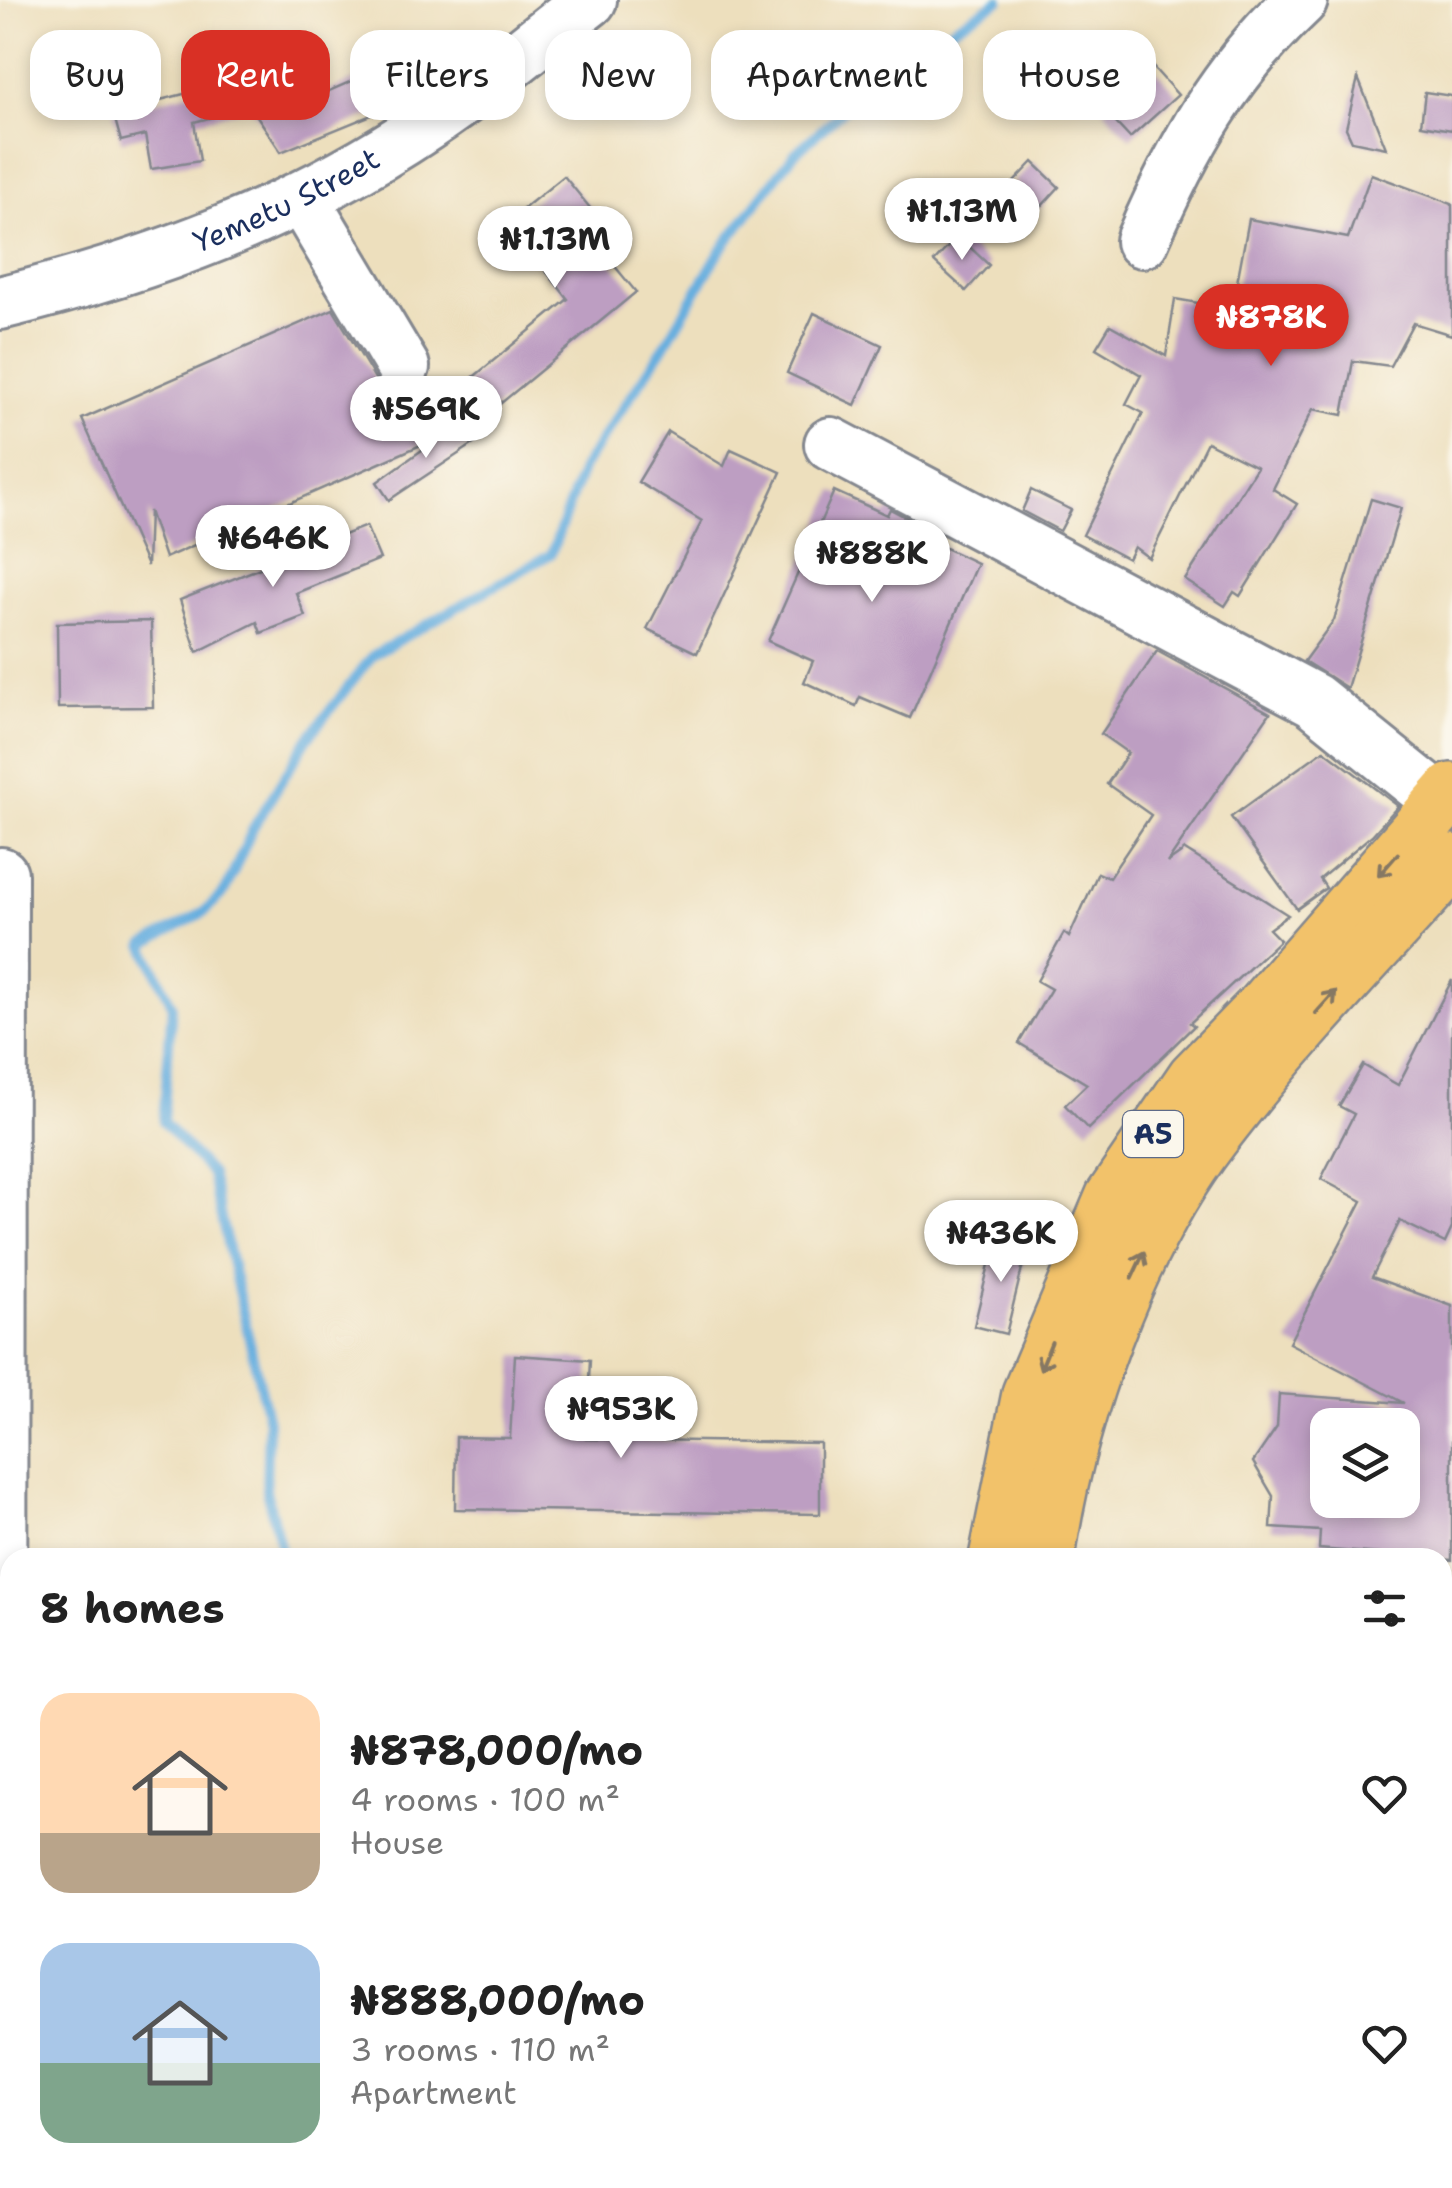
<!DOCTYPE html>
<meta charset="utf-8">
<style>
:root{--surface:#fff;--page:#f6f6f6;--text:#222;--muted:#767676;--accent:#d93025}
body{margin:0;font-family:"Shantell Sans",sans-serif;background:var(--page);color:var(--text);height:100vh;display:flex;flex-direction:column;font-size:38px;white-space:nowrap}
*{box-sizing:border-box;margin:0}
p{font-size:32px;color:var(--muted)}
.icon{flex:none;width:55px;height:55px;fill:none;stroke:currentColor;stroke-width:2;stroke-linecap:round;stroke-linejoin:round}
.map{position:relative;flex:1;overflow:hidden}
.side{position:absolute;left:0px;top:1548px;width:1452px;height:642px;display:flex;flex-direction:column;background:var(--surface);border-radius:30px 30px 0 0;box-shadow:0 5px 15px #0003}
.side>*{flex:none}
.hud{position:absolute;left:30px;top:30px;width:1392px;height:90px;display:flex;gap:20px}
.controls{position:absolute;left:1310px;top:1408px;display:grid;gap:20px}
.controls a{display:grid;place-items:center;width:110px;height:110px;border-radius:20px;background:var(--surface);box-shadow:0 5px 15px #0003;font-size:50px}
.price{position:absolute;translate:-50% -85px;padding:0 22px;border-radius:35px;background:#fff;color:#222;font-size:32px;line-height:65px;filter:drop-shadow(0 2px 5px #0008)}
.price::after{content:'';position:absolute;left:50%;top:60px;width:30px;height:22px;margin-left:-15px;background:inherit;clip-path:polygon(0 0,100% 0,50% 100%)}
.price.current{background:var(--accent);color:#fff}
ul{padding:0;list-style:none}
li{display:flex;align-items:center;gap:30px;height:250px;padding:0 40px}
li span{display:grid;place-items:center;flex:none;width:280px;height:200px;border-radius:30px;color:#555}
li>.icon{margin-inline-start:auto}
span .icon{width:120px;height:120px;fill:#fffc;stroke-width:1}
li b{font-size:42px}
h2{display:flex;justify-content:space-between;align-items:center;height:120px;padding:0 40px;font-size:42px}
.tag{padding:0 35px;border-radius:30px;background:var(--surface);box-shadow:0 5px 15px #0003;font-size:35px;line-height:90px}
.tag.current{background:var(--accent);color:#fff}
.map>svg:first-child{display:block}
.lines{fill:none;stroke-linecap:round;stroke-linejoin:round}
.stream{stroke:#68afdf;stroke-width:10}
.building{fill:#bd9ec2;fill-rule:evenodd}
.minor-casing{stroke:#84878e;stroke-width:58}
.highway-casing{stroke:#84878e;stroke-width:60}
.minor{stroke:#fff;stroke-width:52}
.highway{stroke:#f2c26a;stroke-width:55}
.oneway{stroke:#867864}
.labels{text-anchor:middle;stroke-width:8;stroke-linejoin:round;paint-order:stroke}
.shield{fill:#fbf7ec;stroke:#5e6b89;stroke-width:2.5}
.shield-label{font-size:28px;font-weight:bold;fill:#1b2f5e}
.street-label{font-size:30px;fill:#1b2f5e;stroke:#fbf7ec}
</style>
<div class="map">
<svg width="1452" height="2188" viewBox="0 0 1452 2188">
<rect width="100%" height="100%" fill="#fbf7ec"/>
<filter id="ink" filterUnits="userSpaceOnUse"><feTurbulence type="fractalNoise" baseFrequency=".01" numOctaves="2"/><feDisplacementMap in="SourceGraphic" scale="20" xChannelSelector="R" yChannelSelector="G"/><feConvolveMatrix kernelMatrix="1 2 1 2 8 2 1 2 1" color-interpolation-filters="sRGB"/></filter>
<filter id="wash" filterUnits="userSpaceOnUse"><feTurbulence type="fractalNoise" baseFrequency=".0048" numOctaves="4" result="noise"/><feDisplacementMap in="SourceGraphic" scale="40" xChannelSelector="R" yChannelSelector="G"/><feGaussianBlur stdDeviation="2.25" result="paint"/><feColorMatrix in="noise" values="0 0 0 0 0 0 0 0 0 0 0 0 0 0 0 0 0 1.4 0 .05"/><feComposite in="paint" operator="in"/></filter>
<g filter="url(#wash)">
<rect width="100%" height="100%" fill="#eddfbd"/>
<g class="lines">
<g class="stream">
<polyline points="287,1558 282,1553 266,1490 268,1421 211,1174 163,1122 172,1005 144,945 204,912 225,891 254,826 308,738 373,655 551,554 583,467 662,350 720,251 794,154 902,58 1000,0"/>
<polyline points="434,2180 436,2188"/>
</g>
</g>
<g id="blocks">
<g class="building">
<polygon points="446,40 460,64 410,100 384,116 381,111 281,152 251,107 194,122 200,161 151,169 145,135 121,141 113,112 243,79 297,51 320,95"/>
<polygon points="1152,66 1178,95 1130,138 1104,110"/>
<polygon points="1358,78 1386,148 1352,141 1346,128"/>
<polygon points="1425,92 1452,96 1452,130 1421,125"/>
<polygon points="1033,162 1059,187 1040,208 1014,182"/>
<polygon points="1371,174 1452,204 1452,335 1413,323 1390,366 1353,361 1343,415 1313,409 1273,489 1297,504 1240,596 1234,592 1225,606 1185,580 1257,467 1207,442 1149,558 1134,547 1128,559 1083,535 1143,413 1126,404 1141,375 1096,348 1110,325 1166,356 1175,299 1232,309 1249,219 1348,238"/>
<polygon points="564,176 613,236 599,247 636,292 483,418 459,389 568,299 507,222"/>
<polygon points="958,236 989,265 966,291 934,262"/>
<polygon points="333,309 377,382 388,393 402,397 423,444 165,558 149,511 147,566 82,419"/>
<polygon points="814,313 882,345 855,405 787,373"/>
<polygon points="460,423 475,443 389,500 377,482"/>
<polygon points="668,432 724,466 731,449 781,472 697,653 647,629 702,521 638,482"/>
<polygon points="1031,490 1071,510 1060,531 1022,511"/>
<polygon points="834,491 887,515 890,509 932,531 928,540 977,563 910,718 860,697 856,706 804,682 813,661 768,641"/>
<polygon points="1371,499 1401,508 1347,688 1304,661 1334,620"/>
<polygon points="366,526 380,559 296,593 305,616 261,633 257,622 197,652 180,600"/>
<polygon points="151,621 153,707 58,708 57,623"/>
<polygon points="1157,651 1270,713 1167,863 1185,850 1288,915 1269,929 1280,940 1190,1023 1194,1026 1088,1129 1065,1105 1087,1084 1019,1043 1051,989 1037,981 1064,933 1069,937 1098,873 1109,878 1151,815 1107,784 1128,753 1101,734"/>
<polygon points="1324,750 1398,806 1372,835 1320,879 1326,888 1297,909 1231,817"/>
<path d="M 1452,980 L 1452,1228 L 1445,1243 L 1400,1221 L 1372,1277 L 1452,1306 L 1452,1560 L 1319,1549 L 1320,1531 L 1271,1528 L 1273,1496 L 1253,1462 L 1277,1427 L 1279,1394 L 1404,1403 L 1289,1343 L 1362,1201 L 1321,1179 L 1354,1114 L 1339,1106 L 1363,1065 L 1398,1085 ZM 1328,1425 L 1402,1425 L 1402,1500 L 1328,1500 Z"/>
<polygon points="996,1236 1028,1244 1006,1334 974,1326"/>
<polygon points="515,1355 590,1360 586,1439 820,1443 820,1514 455,1509 456,1437 510,1438"/>
</g>
</g>
</g>
<g filter="url(#ink)">
<use href="#blocks" fill-opacity="0" stroke="#84878e" stroke-width="2.5"/>
<g class="lines">
<defs>
<g id="minor">
<polyline points="302,198 403,367"/>
<path d="M 1142,241 C 1184,145 1224,72 1301,0"/>
<path id="s1" d="M 0,303 C 152,266 295,213 426,125 C 483,87 536,42 590,0"/>
<polyline points="831,444 1314,700 1442,803"/>
<polyline points="0,1900 1,874"/>
<polyline points="1442,1988 1452,1989"/>
<polyline points="794,2188 795,2180"/>
</g>
<g id="highway">
<polyline points="997,1558 1030,1394 1113,1198 1195,1078 1262,1009 1452,791"/>
<path d="M 1047,1558 C 1066,1420 1126,1248 1212,1136 C 1285,1040 1371,952 1452,862"/>
<polyline points="966,2188 966,2180"/>
<polyline points="1017,2188 1017,2180"/>
</g>
</defs>
<use href="#minor" class="minor-casing"/>
<use href="#highway" class="highway-casing"/>
<use href="#minor" class="minor"/>
<use href="#highway" class="highway"/>
</g>
<defs><path id="oneway-shaft" d="M-6 0H5M1.5-3L5.5 0L1.5 3" fill="none" stroke-width="1.6" stroke-linecap="round" stroke-linejoin="round" transform="scale(2.5)"/></defs>
<g class="oneway">
<use href="#oneway-shaft" transform="translate(1388 865) rotate(131)"/>
<use href="#oneway-shaft" transform="translate(1326 1002) rotate(-48)"/>
<use href="#oneway-shaft" transform="translate(1138 1265) rotate(-65)"/>
<use href="#oneway-shaft" transform="translate(1046 1356) rotate(112)"/>
</g>
</g>
<g class="labels">
<rect class="shield" x="1123" y="1111" width="60" height="46" rx="8"/>
<g class="shield-label">
<text x="1153" y="1144">A5</text>
</g>
<g class="street-label">
<text dy="10" stroke="none"><textPath href="#s1" startOffset="305">Yemetu Street</textPath></text>
</g>
</g>
</svg>
<div class="controls">
<a><svg class="icon" aria-label="layers" viewBox="0 0 24 24"><path d="M12 4l9 5-9 5-9-5zM3 14l9 5 9-5"/></svg></a>
</div>
<b class="price" style="left:962px;top:263px">₦1.13M</b>
<b class="price" style="left:555px;top:291px">₦1.13M</b>
<b class="price current" style="left:1271px;top:369px">₦878K</b>
<b class="price" style="left:426px;top:461px">₦569K</b>
<b class="price" style="left:273px;top:590px">₦646K</b>
<b class="price" style="left:872px;top:605px">₦888K</b>
<b class="price" style="left:1001px;top:1285px">₦436K</b>
<b class="price" style="left:621px;top:1461px">₦953K</b>
<div class="hud">
<a class="tag">Buy</a>
<a class="tag current">Rent</a>
<a class="tag">Filters</a>
<a class="tag">New</a>
<a class="tag">Apartment</a>
<a class="tag">House</a>
</div>
<section class="side">
<h2>8 homes<svg class="icon" aria-label="filters" viewBox="0 0 24 24"><path d="M4 7h16M4 17h16"/><circle cx="9" cy="7" r="2"/><circle cx="15" cy="17" r="2"/></svg></h2>
<ul>
<li><span style="background:linear-gradient(#ffd9b3 70%,#b9a48a 0)"><svg class="icon" aria-label="home" viewBox="0 0 24 24"><path d="M3 11l9-7 9 7M6 9v11h12V9"/></svg></span><div><b>₦878,000/mo</b><p>4 rooms · 100 m²</p><p>House</p></div><svg class="icon" aria-label="heart" viewBox="0 0 24 24"><path d="M12 20l-8-8c-3-5 5-10 8-4 3-6 11-1 8 4z"/></svg></li>
<li><span style="background:linear-gradient(#a9c7e8 60%,#7fa58c 0)"><svg class="icon" aria-label="home" viewBox="0 0 24 24"><path d="M3 11l9-7 9 7M6 9v11h12V9"/></svg></span><div><b>₦888,000/mo</b><p>3 rooms · 110 m²</p><p>Apartment</p></div><svg class="icon" aria-label="heart" viewBox="0 0 24 24"><path d="M12 20l-8-8c-3-5 5-10 8-4 3-6 11-1 8 4z"/></svg></li>
</ul>
</section>
</div>
